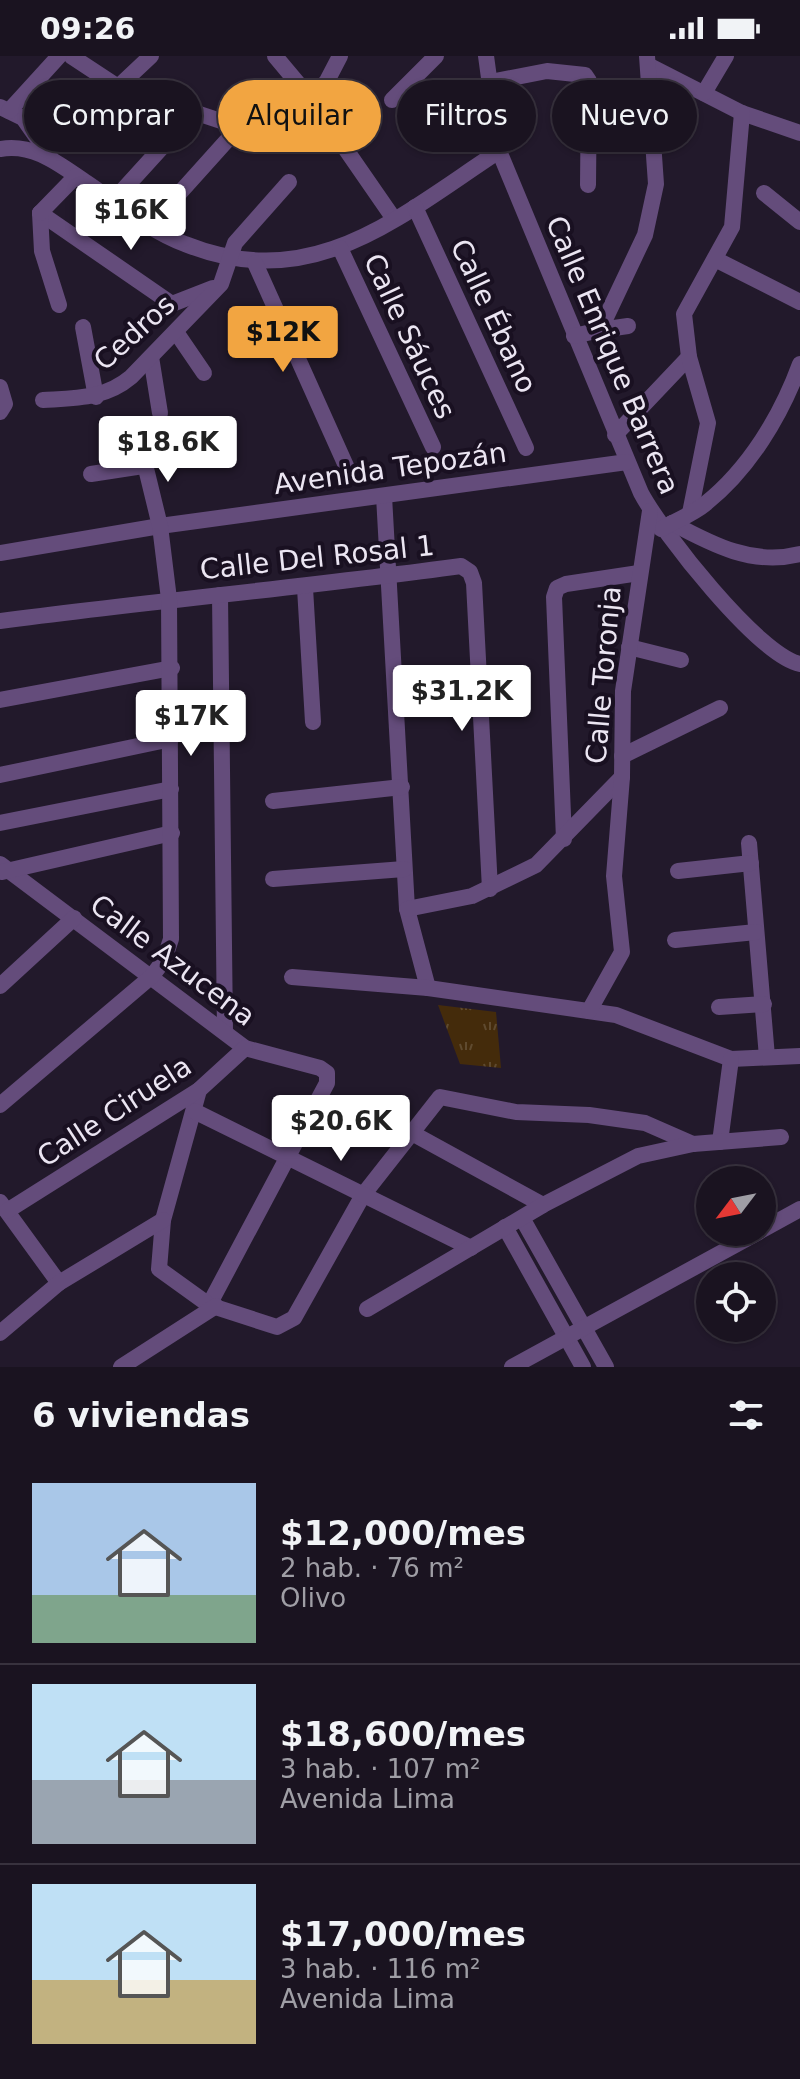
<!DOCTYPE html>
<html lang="es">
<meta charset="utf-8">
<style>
:root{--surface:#1a1320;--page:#231c29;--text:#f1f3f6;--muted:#9f9ea5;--line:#38323e;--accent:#f2a541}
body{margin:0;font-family:"DejaVu Sans",sans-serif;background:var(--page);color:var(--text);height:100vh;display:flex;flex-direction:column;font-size:30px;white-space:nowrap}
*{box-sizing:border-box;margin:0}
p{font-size:26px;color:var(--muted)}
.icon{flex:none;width:44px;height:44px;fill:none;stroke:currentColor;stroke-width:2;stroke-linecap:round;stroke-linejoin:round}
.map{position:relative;height:1311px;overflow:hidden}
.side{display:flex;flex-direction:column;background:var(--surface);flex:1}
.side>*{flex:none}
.top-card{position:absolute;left:24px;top:24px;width:752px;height:72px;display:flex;gap:16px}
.needle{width:52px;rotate:238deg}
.buttons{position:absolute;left:696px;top:1110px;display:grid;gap:16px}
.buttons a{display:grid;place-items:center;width:80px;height:80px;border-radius:50%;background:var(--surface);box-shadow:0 2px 6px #0004,0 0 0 2px var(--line);font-size:40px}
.price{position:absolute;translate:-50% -68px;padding:0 18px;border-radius:8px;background:#fff;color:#222;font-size:26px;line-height:52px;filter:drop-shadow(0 2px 4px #0008)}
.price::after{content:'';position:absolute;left:50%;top:48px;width:24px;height:18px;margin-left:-12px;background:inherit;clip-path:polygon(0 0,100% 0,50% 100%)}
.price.active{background:var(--accent);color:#111}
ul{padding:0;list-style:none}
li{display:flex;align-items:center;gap:24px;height:200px;padding:0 32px}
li+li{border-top:2px solid var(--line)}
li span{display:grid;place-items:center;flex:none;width:224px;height:160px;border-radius:0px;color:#555}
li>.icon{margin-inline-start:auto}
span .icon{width:96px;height:96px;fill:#fffc;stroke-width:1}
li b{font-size:34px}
h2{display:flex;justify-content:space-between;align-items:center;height:96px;padding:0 32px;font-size:34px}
.tag{padding:0 28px;border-radius:36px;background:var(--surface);box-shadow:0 2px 6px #0004,0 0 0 2px var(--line);font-size:28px;line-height:72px}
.tag.active{background:var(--accent);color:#111}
.status{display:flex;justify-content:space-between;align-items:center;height:56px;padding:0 40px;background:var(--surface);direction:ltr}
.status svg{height:22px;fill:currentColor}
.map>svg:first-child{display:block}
.park{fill:url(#park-tufts)}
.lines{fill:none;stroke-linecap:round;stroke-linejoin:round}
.minor{stroke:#644c7b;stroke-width:16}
.labels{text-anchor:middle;stroke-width:8;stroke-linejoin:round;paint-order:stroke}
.street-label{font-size:28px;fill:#ebe5f2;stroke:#191021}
</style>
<div class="status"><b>09:26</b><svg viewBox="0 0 49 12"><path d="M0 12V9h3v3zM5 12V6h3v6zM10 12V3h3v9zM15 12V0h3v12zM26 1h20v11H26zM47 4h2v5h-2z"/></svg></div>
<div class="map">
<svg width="800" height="1311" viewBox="0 0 800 1311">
<defs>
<pattern id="park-tufts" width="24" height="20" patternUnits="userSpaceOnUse" patternTransform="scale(2)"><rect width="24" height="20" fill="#442b0b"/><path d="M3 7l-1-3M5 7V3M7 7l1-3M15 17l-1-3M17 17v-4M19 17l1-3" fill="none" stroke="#5f4a2f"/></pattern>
</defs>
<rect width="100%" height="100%" fill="#22192b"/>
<polygon class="park" points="438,949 496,956 501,1012 460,1008"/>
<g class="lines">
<g class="minor">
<polyline points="71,0 118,31 239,71 273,64 311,43 327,25 340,0"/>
<polyline points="275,0 311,43 394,163"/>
<path d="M 486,0 L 499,95 L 641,437 C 662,476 758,599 800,608"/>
<polyline points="650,10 742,57 800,77"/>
<polyline points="490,26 547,15 585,19 589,25 588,129"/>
<polyline points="118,31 151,0"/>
<polyline points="704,37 726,0"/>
<polyline points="392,44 436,0"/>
<polyline points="0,51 23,62 51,102"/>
<polyline points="9,55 59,0"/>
<path d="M 0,93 C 35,87 60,109 87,127 C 118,148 150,175 185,188 C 313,239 397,162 499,95"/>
<polyline points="764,137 800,166"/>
<polyline points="113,145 193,57"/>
<polyline points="415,151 526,392"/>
<polyline points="40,157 172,248 213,232"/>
<polyline points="40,157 42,195 59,249"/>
<polyline points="40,157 76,120"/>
<polyline points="150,170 239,71"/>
<polyline points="340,192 433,391"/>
<polyline points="715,203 800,246"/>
<polyline points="255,207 347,412"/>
<polyline points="83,271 96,341"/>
<polyline points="600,274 628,270"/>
<polyline points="176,276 204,317"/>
<polyline points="574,280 600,274 645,179 656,128 647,0"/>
<polyline points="151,301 160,357"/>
<polyline points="0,331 5,348 0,356"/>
<path d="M 43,344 C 76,342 105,343 131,321 L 221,228 L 235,187 L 289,126"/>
<polyline points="615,379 689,301"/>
<polyline points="91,418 143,410"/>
<polyline points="384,440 407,853 428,932"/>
<polyline points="690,457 708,367 689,301 684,258 732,171 742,57"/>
<path d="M 672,467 C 713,489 753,510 800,498"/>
<path d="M 661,473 C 675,465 693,458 705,448 C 749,413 781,360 800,308"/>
<polyline points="0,497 160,470 627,406"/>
<polyline points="305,532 313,666"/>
<polyline points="220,539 225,976"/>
<path d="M 0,565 C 153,545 307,531 461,510 L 470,516 L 474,527 L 490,833"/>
<polyline points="629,591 681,604"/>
<polyline points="0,644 172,612"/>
<polyline points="622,700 720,652"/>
<polyline points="0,719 171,683"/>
<polyline points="273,745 402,731"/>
<polyline points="0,767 171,733"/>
<polyline points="564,783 554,541 557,532 566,528 639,517"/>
<polyline points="749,787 767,1001"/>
<polyline points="0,808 245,992 320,1012 327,1017 327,1027 209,1249"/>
<polyline points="678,815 751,807"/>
<polyline points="2,816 172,777"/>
<polyline points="273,823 404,813"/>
<polyline points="407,853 472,840 536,809 622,721"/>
<polyline points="675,884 756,876"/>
<polyline points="292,921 428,932 616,959 731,1003 800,1000"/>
<polyline points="0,930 74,862"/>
<polyline points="719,951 764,948"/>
<polyline points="589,955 622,896 614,820 622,721 623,635 650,455"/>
<polyline points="199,1034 163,1164 159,1213 209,1249 277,1271 294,1262 363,1139 440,1041 516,1056 589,1059 645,1067 693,1088"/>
<polyline points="0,1049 152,920 164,904 171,883 169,543 160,470 142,396"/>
<polyline points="194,1055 471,1192"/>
<polyline points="410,1076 543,1149"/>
<polyline points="720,1086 731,1003"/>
<polyline points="0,1146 59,1227"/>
<polyline points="7,1155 199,1034 245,992"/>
<polyline points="522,1162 606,1311"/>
<polyline points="505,1171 583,1311"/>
<polyline points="762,1174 800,1153"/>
<polyline points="367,1253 543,1149 638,1100 693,1088 781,1081"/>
<polyline points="0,1277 59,1227 163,1164"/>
<polyline points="121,1311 216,1250"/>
<polyline points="512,1311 759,1176"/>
</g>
</g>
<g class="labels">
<g class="street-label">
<text transform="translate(494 260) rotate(65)" y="10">Calle Ébano</text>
<text transform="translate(134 276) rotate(-42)" y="10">Cedros</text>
<text transform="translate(410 280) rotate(65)" y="10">Calle Sáuces</text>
<text transform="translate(613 299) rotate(67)" y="10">Calle Enrique Barrera</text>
<text transform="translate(390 412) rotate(-8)" y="10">Avenida Tepozán</text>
<text transform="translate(317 501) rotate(-6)" y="10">Calle Del Rosal 1</text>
<text transform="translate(603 619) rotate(-85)" y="10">Calle Toronja</text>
<text transform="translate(173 904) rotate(37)" y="10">Calle Azucena</text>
<text transform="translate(114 1055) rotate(-33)" y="10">Calle Ciruela</text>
</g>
</g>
</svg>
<div class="buttons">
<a><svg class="needle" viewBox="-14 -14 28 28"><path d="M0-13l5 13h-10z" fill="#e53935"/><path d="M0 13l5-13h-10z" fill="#9f9ea5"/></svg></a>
<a><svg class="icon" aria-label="locate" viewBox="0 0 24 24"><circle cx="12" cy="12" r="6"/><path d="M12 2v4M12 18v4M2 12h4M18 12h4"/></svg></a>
</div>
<b class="price" style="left:131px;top:196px">$16K</b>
<b class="price active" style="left:283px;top:318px">$12K</b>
<b class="price" style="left:168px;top:428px">$18.6K</b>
<b class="price" style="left:462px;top:677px">$31.2K</b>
<b class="price" style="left:191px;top:702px">$17K</b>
<b class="price" style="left:341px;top:1107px">$20.6K</b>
<div class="top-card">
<a class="tag">Comprar</a>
<a class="tag active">Alquilar</a>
<a class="tag">Filtros</a>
<a class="tag">Nuevo</a>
</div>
</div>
<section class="side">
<h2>6 viviendas<svg class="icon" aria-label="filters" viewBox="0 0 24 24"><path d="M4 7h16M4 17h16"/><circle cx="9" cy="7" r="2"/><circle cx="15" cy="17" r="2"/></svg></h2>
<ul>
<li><span style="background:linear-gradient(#a9c7e8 70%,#7fa58c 0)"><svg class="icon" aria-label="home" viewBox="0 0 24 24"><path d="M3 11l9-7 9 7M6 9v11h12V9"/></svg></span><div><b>$12,000/mes</b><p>2 hab. · 76 m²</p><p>Olivo</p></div></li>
<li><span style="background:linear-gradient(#bfe0f5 60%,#9aa5b1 0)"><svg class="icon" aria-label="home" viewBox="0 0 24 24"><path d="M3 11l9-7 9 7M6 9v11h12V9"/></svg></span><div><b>$18,600/mes</b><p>3 hab. · 107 m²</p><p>Avenida Lima</p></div></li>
<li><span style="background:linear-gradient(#bfe0f5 60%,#c2b280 0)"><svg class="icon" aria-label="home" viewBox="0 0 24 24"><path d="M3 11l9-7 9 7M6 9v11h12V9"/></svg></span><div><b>$17,000/mes</b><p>3 hab. · 116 m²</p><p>Avenida Lima</p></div></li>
</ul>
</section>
